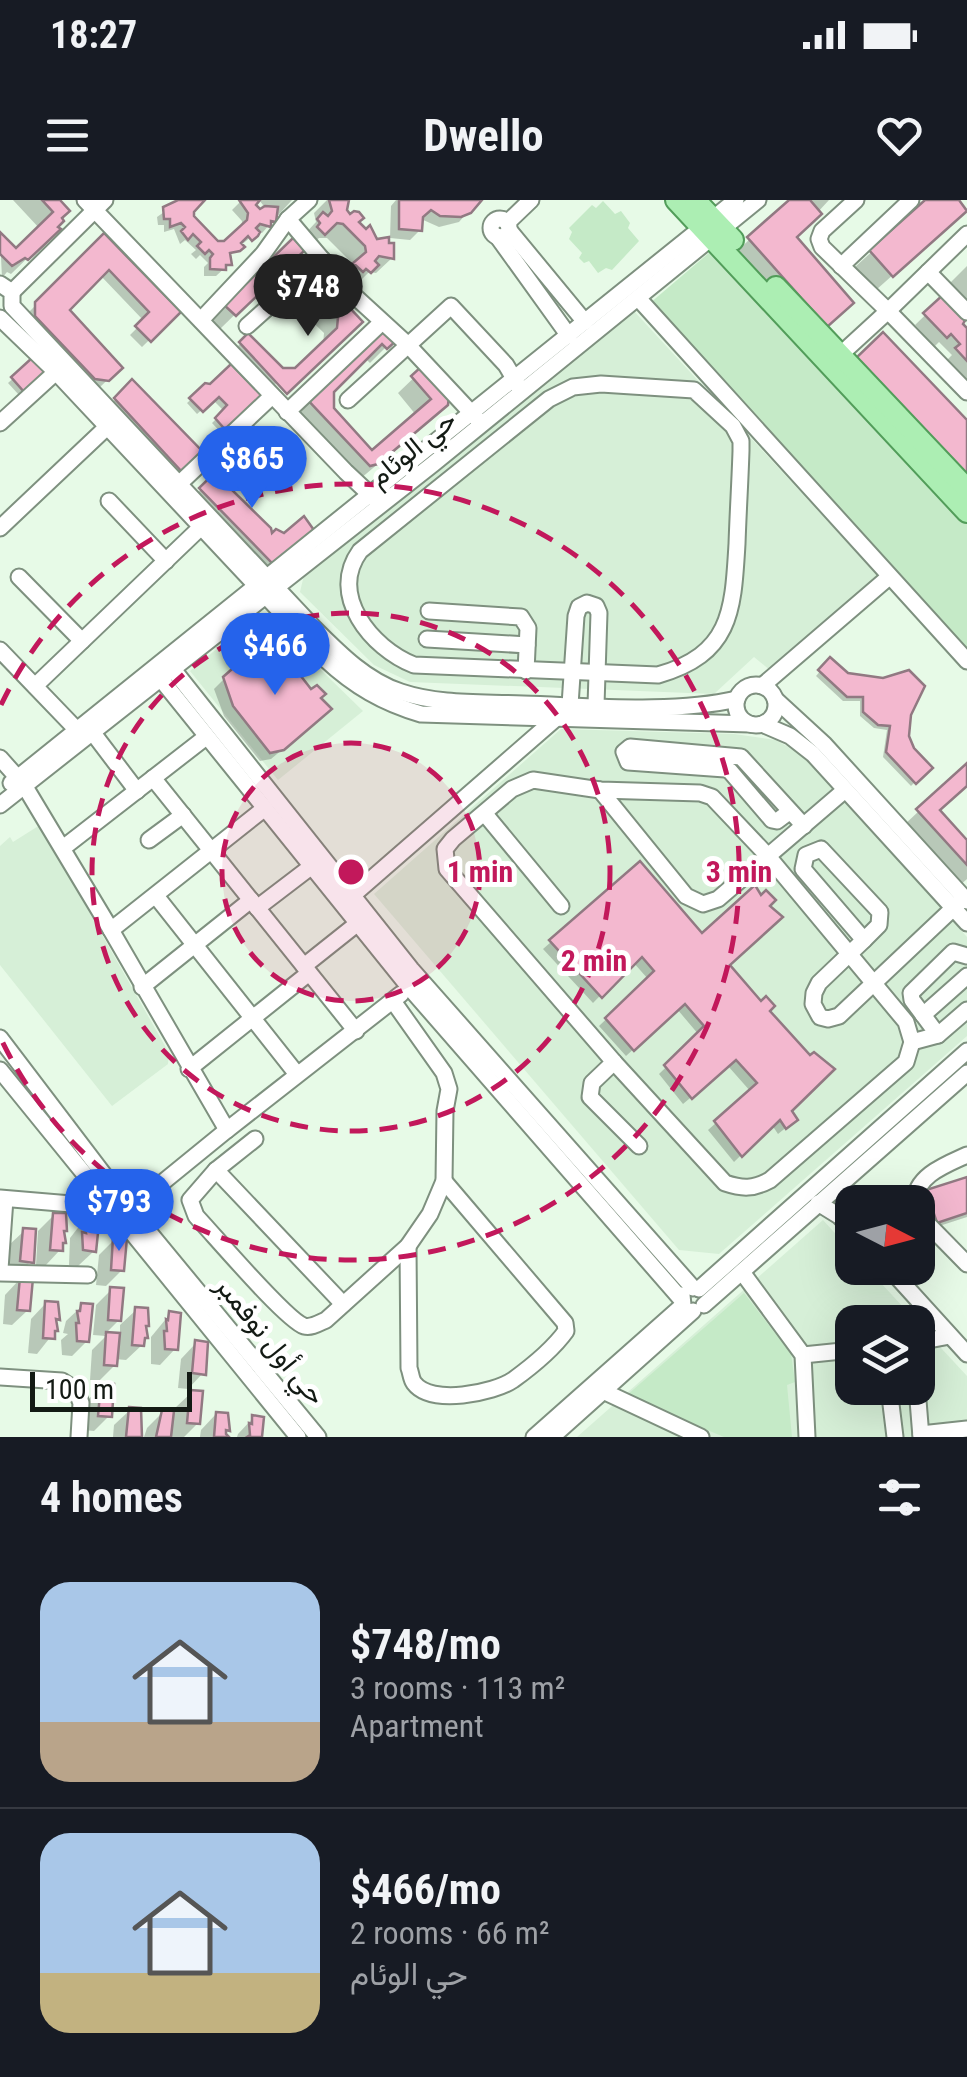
<!DOCTYPE html>
<meta charset="utf-8">
<style>
:root{--surface:#171b24;--page:#20242c;--text:#f1f3f6;--muted:#9ea1a6;--line:#363941;--accent:#2563eb}
body{margin:0;font-family:"Roboto Condensed",Vazirmatn,sans-serif;background:var(--page);color:var(--text);height:100vh;display:flex;flex-direction:column;font-size:38px;white-space:nowrap}
*{box-sizing:border-box;margin:0}
p{font-size:32px;color:var(--muted)}
.icon{flex:none;width:55px;height:55px;fill:none;stroke:currentColor;stroke-width:2;stroke-linecap:round;stroke-linejoin:round}
.map{position:relative;height:1237px;overflow:hidden}
.sheet{display:flex;flex-direction:column;background:var(--surface);flex:1}
.sheet>*{flex:none}
.needle{width:65px;rotate:96deg}
.fabs{position:absolute;left:835px;top:985px;display:grid;gap:20px}
.fabs a{display:grid;place-items:center;width:100px;height:100px;border-radius:20px;background:var(--surface);box-shadow:0 10px 40px #0002;font-size:50px}
.scale{position:absolute;left:30px;bottom:25px;width:162px;box-sizing:border-box;padding-left:10px;border:5px solid #131a14;border-top:0;font-size:28px;line-height:35px;white-space:nowrap;color:#131a14;-webkit-text-stroke:8px #fff;paint-order:stroke}
.price{position:absolute;translate:-50% -85px;padding:0 22px;border-radius:35px;background:var(--accent);color:#fff;font-size:32px;line-height:65px;filter:drop-shadow(0 2px 5px #0008)}
.price::after{content:'';position:absolute;left:50%;top:60px;width:30px;height:22px;margin-left:-15px;background:inherit;clip-path:polygon(0 0,100% 0,50% 100%)}
.price.active{background:#222;color:#fff}
ul{padding:0;list-style:none}
li{display:flex;align-items:center;gap:30px;height:250px;padding:0 40px}
li+li{border-top:2px solid var(--line)}
li span{display:grid;place-items:center;flex:none;width:280px;height:200px;border-radius:30px;color:#555}
li>.icon{margin-inline-start:auto}
span .icon{width:120px;height:120px;fill:#fffc;stroke-width:1}
li b{font-size:42px}
h2{display:flex;justify-content:space-between;align-items:center;height:120px;padding:0 40px;font-size:42px}
.status{display:flex;justify-content:space-between;align-items:center;height:70px;padding:0 50px;background:var(--surface);direction:ltr}
.status svg{height:28px;fill:currentColor}
header{display:flex;justify-content:space-between;align-items:center;height:130px;padding:0 40px;background:var(--surface);font-size:45px;font-weight:700}
.map>svg:first-child{display:block}
.built{fill:#d6efd7;fill-rule:evenodd}
.green{fill:#c5eac7}
.shadow{fill:#0003}
.building{fill:#f3b8cf;stroke:#917982;stroke-width:2.5}
.lines{fill:none;stroke-linecap:round;stroke-linejoin:round}
.minor-casing{stroke:#7e907f;stroke-width:19}
.major-casing{stroke:#529d5a;stroke-width:24}
.minor{stroke:#fff;stroke-width:15}
.major{stroke:#aceeb3;stroke-width:20}
.ring{fill:none;stroke:#c2185b;stroke-width:5;stroke-dasharray:18 12}
.labels{text-anchor:middle;stroke-width:10;stroke-linejoin:round;paint-order:stroke}
.street-label{font-size:28px;fill:#131a14;stroke:#fff}
.centre{fill:#c2185b;stroke:#fff;stroke-width:5}
.ring-label{font-size:30px;text-anchor:middle;font-weight:bold;fill:#c2185b;stroke:#fff;stroke-width:10;stroke-linejoin:round;paint-order:stroke}
</style>
<div class="status"><b>18:27</b><svg viewBox="0 0 49 12"><path d="M0 12V9h3v3zM5 12V6h3v6zM10 12V3h3v9zM15 12V0h3v12zM26 1h20v11H26zM47 4h2v5h-2z"/></svg></div>
<header><svg class="icon" aria-label="menu" viewBox="0 0 24 24"><path d="M4 6h16M4 12h16M4 18h16"/></svg>Dwello<svg class="icon" aria-label="heart" viewBox="0 0 24 24"><path d="M12 20l-8-8c-3-5 5-10 8-4 3-6 11-1 8 4z"/></svg></header>
<div class="map">
<svg width="967" height="1237" viewBox="0 0 967 1237">
<rect width="100%" height="100%" fill="#e7fae7"/>
<g class="built">
<polygon points="633,110 877,375 771,471 754,457 714,494 410,482 374,465 300,392 304,375"/>
<polygon points="258,424 278,428 363,511 278,580 190,471 242,428"/>
<polygon points="561,529 734,534 776,540 809,559 967,737 967,836 719,1054 679,1050 374,694"/>
<polygon points="40,625 169,853 168,864 112,906 0,765 0,646 10,637 13,642"/>
<path d="M 823,1020 L 852,1052 L 852,1068 L 867,1068 L 967,1176 L 967,1237 L 577,1237 ZM 852,1122 L 918,1122 L 918,1188 L 852,1188 Z"/>
</g>
<g class="green">
<polygon points="603,1 615,14 621,11 630,23 628,28 639,41 612,70 606,68 598,73 589,61 584,63 579,58 582,53 569,39 572,32 569,28 592,5 596,8"/>
<polygon points="717,46 967,321 967,465 649,104"/>
<polygon points="744,1093 791,1154 795,1182 787,1185 792,1237 724,1237 626,1196"/>
</g>
<g class="shadow">
<polygon points="13,0 57,0 66,10 42,44 11,74 7,72 2,78 0,36 16,52 40,29"/>
<polygon points="181,0 201,0 191,11 192,17 217,44 225,43 241,29 242,21 232,10 242,0 258,0 253,5 258,11 263,5 259,0 292,0 262,33 257,32 228,56 229,64 216,76 204,76 204,67 208,63 200,55 196,59 191,54 196,50 185,40 180,44 174,29 164,32 164,25 158,25 157,17"/>
<polygon points="327,0 341,0 344,11 392,58 376,73 369,72 354,87 340,80 351,68 351,62 327,38 319,38 308,48 303,36 316,22 314,13"/>
<polygon points="396,0 478,0 459,22 439,27 421,19 420,30 410,40 390,38 391,6"/>
<polygon points="792,0 829,0 794,38 851,102 810,141 734,54"/>
<polygon points="929,0 956,0 949,25 876,90 855,67"/>
<polygon points="104,36 178,112 142,147 130,135 144,121 100,75 66,110 120,168 100,187 87,186 28,123 29,112"/>
<polygon points="293,42 301,50 219,130 211,122"/>
<polygon points="967,66 967,101 950,83"/>
<polygon points="317,77 360,122 288,191 279,181 275,184 284,194 270,207 262,199 224,236 212,223 224,211 213,200 197,214 187,203 206,186 211,187 232,166 225,159 248,136 281,170 296,170 323,145 324,133 292,102"/>
<polygon points="945,96 967,132 967,181 947,160 952,155 939,142 935,146 915,125"/>
<polygon points="384,132 392,141 370,163 365,158 331,191 332,209 372,254 416,215 398,193 422,170 446,197 430,220 360,279 293,215 379,133"/>
<polygon points="33,161 43,172 19,195 8,183"/>
<polygon points="132,182 200,252 175,278 108,207"/>
<polygon points="240,252 228,290 270,337 313,333 265,370 194,296"/>
<polygon points="261,460 287,462 318,499 319,519 271,559 260,561 224,516 214,489 224,479"/>
<polygon points="830,460 847,476 883,480 908,515 906,536 911,549 929,568 911,586 883,557 887,530 874,528 860,516 860,501 843,501 816,476"/>
<polygon points="967,566 967,583 937,611 967,644 967,679 958,687 903,626"/>
<polygon points="640,664 767,811 789,911 788,926 778,934 772,925 734,962 708,930 751,892 728,866 683,904 659,874 699,835 677,809 626,856 599,826 648,779 633,762 593,803 543,749"/>
<polygon points="967,979 967,1017 930,1029 920,999 927,992"/>
<polygon points="54,1015 65,1031 60,1050 45,1066 36,1065 38,1031"/>
<polygon points="88,1015 94,1051 78,1066 69,1065 70,1038"/>
<polygon points="24,1031 31,1061 16,1077 6,1076 8,1046"/>
<polygon points="114,1040 122,1070 106,1086 96,1085 99,1055"/>
<polygon points="20,1079 28,1110 12,1125 3,1124 5,1095"/>
<polygon points="111,1090 119,1120 104,1135 120,1136 120,1125 136,1110 142,1145 126,1160 115,1159 115,1165 99,1181 90,1180 92,1150 106,1136 93,1135 96,1105"/>
<polygon points="46,1103 56,1130 37,1154 28,1153 31,1119"/>
<polygon points="82,1106 87,1141 72,1156 62,1155 61,1140 68,1134 63,1133 66,1121"/>
<polygon points="170,1114 175,1149 160,1165 151,1164 151,1137"/>
<polygon points="196,1143 203,1173 188,1189 178,1188 181,1159"/>
<polygon points="102,1185 109,1216 94,1231 84,1230 87,1201"/>
<polygon points="191,1193 198,1223 184,1237 144,1237 147,1228 163,1212 175,1213 175,1208"/>
<polygon points="130,1210 138,1237 113,1237 114,1225"/>
<polygon points="216,1214 227,1230 225,1237 200,1237 201,1230"/>
<polygon points="253,1218 260,1237 237,1237 238,1234"/>
</g>
<g class="building">
<polygon points="42,0 60,0 70,11 62,18 64,21 58,27 61,29 28,60 25,58 12,66 0,54 0,32 16,48 53,12"/>
<polygon points="178,0 205,0 194,12 194,16 218,41 224,41 247,20 248,13 239,0 260,0 256,5 260,9 265,6 278,7 276,22 271,21 271,27 260,24 256,28 260,32 258,36 252,41 248,36 241,43 245,47 240,51 230,53 232,65 226,65 226,70 210,69 210,58 213,54 209,50 205,54 197,46 201,42 193,34 188,40 181,31 185,27 181,23 170,27 170,19 164,19 163,7"/>
<polygon points="329,0 349,0 347,10 350,14 354,11 359,12 364,18 359,22 366,29 370,25 377,39 389,37 389,43 394,43 394,59 379,56 375,61 379,65 371,73 366,69 363,72 353,63 366,52 365,46 343,24 337,23 325,35 317,27 320,23 317,19 323,12 328,16 332,11"/>
<polygon points="399,0 482,0 471,13 461,17 440,16 431,10 423,17 422,31 399,29"/>
<polygon points="789,0 810,0 822,14 797,37 854,103 827,127 747,37"/>
<polygon points="925,0 959,0 967,11 893,77 869,50"/>
<polygon points="104,33 181,112 151,142 135,126 149,112 109,70 70,110 123,168 109,181 95,179 35,116 35,102"/>
<polygon points="293,38 305,50 236,116 224,105"/>
<polygon points="317,73 363,122 287,194 239,142 248,133 283,168 295,168 337,128 338,117 305,85"/>
<polygon points="945,93 967,117 963,124 967,128 967,161 955,148 960,144 951,134 947,138 923,113"/>
<polygon points="385,130 396,141 387,149 382,144 334,192 334,208 372,250 431,199 411,176 422,166 449,196 448,205 378,264 370,266 306,198"/>
<polygon points="883,132 967,220 967,275 856,158"/>
<polygon points="33,157 47,172 25,193 11,177"/>
<polygon points="231,164 265,199 229,234 215,218 227,205 219,197 203,212 189,198 205,183 210,184"/>
<polygon points="132,179 204,253 183,273 114,198"/>
<polygon points="240,248 256,267 232,290 271,328 272,333 276,329 284,333 304,316 316,333 273,364 199,288"/>
<polygon points="277,443 282,450 286,445 295,455 290,462 311,489 317,485 326,494 321,498 332,509 284,550 270,553 233,506 223,477 256,448 261,457"/>
<polygon points="830,457 848,473 883,478 909,470 925,486 911,515 909,536 914,548 933,568 916,584 886,552 890,526 878,525 863,512 863,497 847,497 818,470"/>
<polygon points="967,563 967,586 940,610 967,640 967,665 916,609"/>
<polygon points="640,661 702,733 755,685 761,695 766,690 776,700 770,706 783,717 730,765 761,801 766,796 775,806 770,811 810,855 814,852 835,869 792,911 798,920 786,929 780,920 742,957 714,921 757,883 736,860 692,899 664,865 704,826 685,804 634,851 605,818 654,771 642,757 602,798 549,740"/>
<polygon points="967,977 967,1013 937,1023 926,990"/>
<polygon points="53,1013 66,1013 67,1031 64,1031 66,1043 63,1043 63,1051 50,1050"/>
<polygon points="87,1013 100,1014 96,1052 83,1050 82,1032 86,1033 84,1021 87,1021"/>
<polygon points="23,1028 36,1029 34,1063 20,1061"/>
<polygon points="113,1037 127,1038 124,1071 111,1070"/>
<polygon points="20,1077 33,1078 30,1111 17,1110"/>
<polygon points="110,1087 124,1088 121,1121 108,1120"/>
<polygon points="45,1101 58,1102 60,1120 56,1119 58,1131 55,1131 55,1139 43,1138"/>
<polygon points="81,1103 93,1104 89,1142 77,1141 76,1123 79,1123 77,1111 80,1111"/>
<polygon points="135,1107 148,1108 149,1126 146,1126 148,1138 145,1138 144,1146 132,1145"/>
<polygon points="169,1111 181,1113 178,1150 165,1149 164,1131 167,1131 166,1119 168,1120"/>
<polygon points="106,1132 120,1133 117,1166 104,1165"/>
<polygon points="195,1140 208,1142 206,1175 192,1173"/>
<polygon points="101,1183 114,1184 112,1217 98,1216"/>
<polygon points="190,1190 203,1191 200,1224 187,1223"/>
<polygon points="129,1207 141,1208 142,1237 126,1237"/>
<polygon points="162,1210 174,1211 171,1237 156,1237"/>
<polygon points="216,1212 228,1213 230,1231 226,1230 226,1234 229,1237 214,1237"/>
<polygon points="252,1215 264,1217 262,1237 247,1237 250,1235 249,1223 252,1224"/>
</g>
<g class="lines">
<defs>
<g id="minor">
<polyline points="85,0 346,272 378,302"/>
<polyline points="856,0 822,31 819,39 822,47 888,111 967,34"/>
<polyline points="288,19 348,90 407,144 479,221"/>
<circle cx="500" cy="28" r="9"/>
<polyline points="507,23 531,0"/>
<polyline points="509,30 585,122"/>
<polyline points="497,36 569,136"/>
<polyline points="841,66 911,0"/>
<polyline points="928,72 967,112"/>
<path d="M 0,84 L 12,92 L 12,106 L 315,429 C 340,454 367,481 401,492 C 440,505 482,502 523,504 C 591,506 671,514 737,499"/>
<polyline points="12,92 105,0"/>
<polyline points="638,98 967,461"/>
<path d="M 0,118 L 56,172 L 325,459 C 354,486 383,503 421,514 L 750,524"/>
<polyline points="201,120 263,54 288,19 309,0"/>
<polyline points="247,126 322,59"/>
<polyline points="840,155 888,111 967,192"/>
<path d="M 601,184 L 694,190 L 733,226 L 741,241 L 741,251 C 740,282 738,313 737,344 C 733,410 732,454 658,475 L 414,465 C 371,448 328,395 360,351 L 549,199 L 573,187 Z"/>
<polyline points="348,200 451,106 506,165 519,187"/>
<polyline points="287,212 381,123"/>
<polyline points="0,223 56,172"/>
<polyline points="180,283 272,196"/>
<polyline points="109,301 166,361"/>
<polyline points="0,328 108,226"/>
<polyline points="19,377 82,441"/>
<polyline points="429,411 521,417 528,428 526,471"/>
<polyline points="427,439 527,445"/>
<polyline points="0,450 76,529"/>
<polyline points="168,463 411,769 693,1088"/>
<polyline points="156,473 409,787 681,1099"/>
<circle cx="756" cy="505" r="20"/>
<polyline points="35,486 200,328"/>
<polyline points="762,486 889,377"/>
<polyline points="775,499 824,544 967,701"/>
<polyline points="570,505 576,416 579,407 587,403 596,406 599,413 596,505"/>
<polyline points="762,524 790,536 813,554 967,723"/>
<polyline points="93,533 137,591"/>
<polyline points="0,558 24,585 111,730 265,608"/>
<polyline points="153,578 356,831"/>
<path d="M 533,580 L 600,590 L 700,593 L 712,597 L 767,655 L 906,822 L 912,842 L 906,862 L 770,980 C 753,989 743,989 725,983 L 614,862 L 447,669 L 445,649 L 453,639 L 512,589 Z"/>
<polyline points="11,583 736,0"/>
<polyline points="600,590 686,696 703,704 718,699 845,590"/>
<polyline points="0,605 433,264 758,0"/>
<polyline points="789,612 777,621 772,620 730,571 725,569 628,562 624,552 630,547 741,557 804,626"/>
<polyline points="485,614 561,706"/>
<polyline points="149,640 183,615"/>
<polyline points="63,648 206,537"/>
<polygon points="821,649 880,712 879,725 864,740 803,669 806,655"/>
<polyline points="353,695 554,520"/>
<polyline points="156,696 296,873"/>
<polyline points="257,708 312,666"/>
<polyline points="111,730 227,930 401,794"/>
<polyline points="864,740 819,783 814,793 813,804 820,817 828,819 839,816 964,698"/>
<polyline points="304,766 358,723"/>
<polyline points="142,787 251,700"/>
<polyline points="923,815 967,776"/>
<polyline points="938,835 912,800 911,793 953,752 967,756"/>
<polyline points="0,838 130,1009 318,1237"/>
<polyline points="912,842 938,835 967,810"/>
<polyline points="614,862 592,883 590,897 639,946"/>
<polyline points="189,869 309,773"/>
<polyline points="0,870 298,1237"/>
<path d="M 255,939 L 216,970 L 190,1000 L 196,1016 C 214,1035 286,1120 304,1126 C 312,1128 319,1123 326,1120 L 408,1046 L 430,1014 L 444,981 L 445,911 L 449,889 L 444,873 L 393,801"/>
<polyline points="216,970 343,1104"/>
<polyline points="0,998 130,1009 227,930"/>
<path d="M 915,1002 C 915,976 945,965 967,955"/>
<polyline points="818,1003 839,1016 852,1029"/>
<polyline points="918,1014 967,1064"/>
<path d="M 408,1046 L 409,1168 C 411,1173 411,1179 414,1183 C 431,1206 494,1193 513,1180 C 531,1167 553,1149 566,1131 L 565,1123 L 444,981"/>
<polyline points="889,1068 967,1154"/>
<polyline points="0,1069 5,999"/>
<polyline points="742,1072 803,1155 807,1237"/>
<polyline points="0,1073 88,1075"/>
<polyline points="699,1089 967,851"/>
<polyline points="704,1105 967,873"/>
<polyline points="918,1142 950,1136"/>
<polyline points="803,1155 852,1150"/>
<polyline points="0,1177 62,1181 76,1190 81,1203 79,1237"/>
<polyline points="600,1186 605,1192 701,1237"/>
<polyline points="889,1188 895,1237"/>
<polyline points="917,1188 921,1237"/>
<polyline points="921,1234 967,1229"/>
<polyline points="534,1237 683,1105 682,1095"/>
<polyline points="552,1237 693,1111"/>
</g>
<g id="major">
<polyline points="676,0 967,312"/>
<polyline points="695,0 733,40"/>
<polyline points="776,87 967,289"/>
</g>
</defs>
<use href="#minor" class="minor-casing"/>
<use href="#major" class="major-casing"/>
<use href="#minor" class="minor"/>
<use href="#major" class="major"/>
</g>
<circle cx="351" cy="672" r="129" fill="#c2185b" fill-opacity=".12"/>
<g class="ring">
<circle cx="351" cy="672" r="129"/>
<circle cx="351" cy="672" r="259"/>
<path d="M1 505A388 388 0 1 1 1 839"/>
</g>
<g class="labels">
<g class="street-label">
<text transform="translate(412 248) rotate(-39)" y="10">حي الوئام</text>
<text transform="translate(271 1140) rotate(51)" y="10">حي أول نوفمبر</text>
</g>
</g>
<circle cx="351" cy="672" r="15" class="centre"/>
<g class="ring-label">
<text x="480" y="682">1 min</text>
<text x="739" y="682">3 min</text>
<text x="594" y="771">2 min</text>
</g>
</svg>
<div class="fabs">
<a><svg class="needle" viewBox="-14 -14 28 28"><path d="M0-13l5 13h-10z" fill="#e53935"/><path d="M0 13l5-13h-10z" fill="#9ea1a6"/></svg></a>
<a><svg class="icon" aria-label="layers" viewBox="0 0 24 24"><path d="M12 4l9 5-9 5-9-5zM3 14l9 5 9-5"/></svg></a>
</div>
<div class="scale">100 m</div>
<b class="price active" style="left:308px;top:139px">$748</b>
<b class="price" style="left:252px;top:311px">$865</b>
<b class="price" style="left:275px;top:498px">$466</b>
<b class="price" style="left:119px;top:1054px">$793</b>
</div>
<section class="sheet">
<h2>4 homes<svg class="icon" aria-label="filters" viewBox="0 0 24 24"><path d="M4 7h16M4 17h16"/><circle cx="9" cy="7" r="2"/><circle cx="15" cy="17" r="2"/></svg></h2>
<ul>
<li><span style="background:linear-gradient(#a9c7e8 70%,#b9a48a 0)"><svg class="icon" aria-label="home" viewBox="0 0 24 24"><path d="M3 11l9-7 9 7M6 9v11h12V9"/></svg></span><div><b>$748/mo</b><p>3 rooms · 113 m²</p><p>Apartment</p></div></li>
<li><span style="background:linear-gradient(#a9c7e8 70%,#c2b280 0)"><svg class="icon" aria-label="home" viewBox="0 0 24 24"><path d="M3 11l9-7 9 7M6 9v11h12V9"/></svg></span><div><b>$466/mo</b><p>2 rooms · 66 m²</p><p>حي الوئام</p></div></li>
</ul>
</section>
